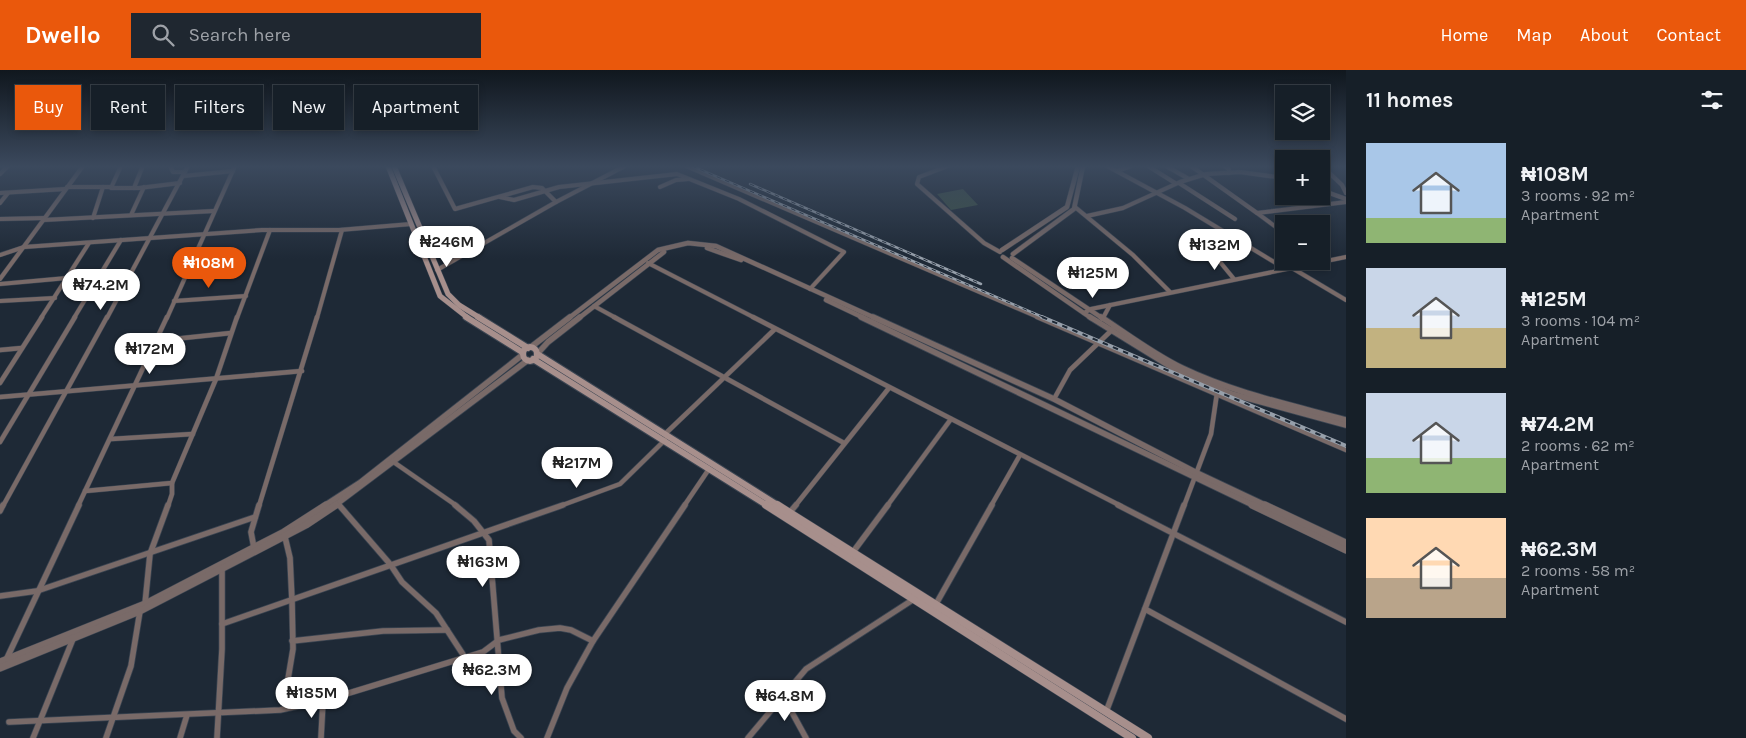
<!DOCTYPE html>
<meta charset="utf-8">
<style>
:root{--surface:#161f28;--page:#1f2730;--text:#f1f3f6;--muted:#9ea2a8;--line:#353d45;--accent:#ea580c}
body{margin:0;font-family:Karla,sans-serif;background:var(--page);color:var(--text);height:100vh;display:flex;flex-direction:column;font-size:19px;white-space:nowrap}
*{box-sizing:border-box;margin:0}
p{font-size:16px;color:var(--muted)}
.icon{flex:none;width:28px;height:28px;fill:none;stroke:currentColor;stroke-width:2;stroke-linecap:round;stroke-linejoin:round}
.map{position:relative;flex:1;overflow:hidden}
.details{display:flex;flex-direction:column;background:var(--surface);width:400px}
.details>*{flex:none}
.guide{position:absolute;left:15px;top:15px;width:475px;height:45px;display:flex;gap:10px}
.controls{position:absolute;left:1275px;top:15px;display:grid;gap:10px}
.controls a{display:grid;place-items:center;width:55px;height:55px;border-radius:0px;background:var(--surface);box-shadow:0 2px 8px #0003,0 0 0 1px var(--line);font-size:25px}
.price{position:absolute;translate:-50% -42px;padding:0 11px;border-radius:18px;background:#fff;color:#222;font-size:16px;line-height:32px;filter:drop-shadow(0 1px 2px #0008)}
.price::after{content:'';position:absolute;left:50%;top:30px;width:15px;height:11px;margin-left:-8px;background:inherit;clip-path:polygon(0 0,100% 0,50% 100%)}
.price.active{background:var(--accent);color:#fff}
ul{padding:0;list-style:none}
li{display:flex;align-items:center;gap:15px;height:125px;padding:0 20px}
li span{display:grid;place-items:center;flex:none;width:140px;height:100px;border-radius:0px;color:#555}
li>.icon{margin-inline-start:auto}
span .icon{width:60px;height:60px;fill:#fffc;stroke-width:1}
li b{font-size:21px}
h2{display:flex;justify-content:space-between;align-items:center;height:60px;padding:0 20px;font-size:21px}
.pill{padding:0 18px;border-radius:0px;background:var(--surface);box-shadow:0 2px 8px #0003,0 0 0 1px var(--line);font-size:18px;line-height:45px}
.pill.active{background:var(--accent);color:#fff}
header{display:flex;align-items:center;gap:30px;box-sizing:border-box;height:70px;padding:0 25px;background:var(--accent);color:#fff}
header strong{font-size:24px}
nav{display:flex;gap:28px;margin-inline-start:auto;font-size:18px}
.search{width:350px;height:45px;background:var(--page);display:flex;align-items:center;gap:12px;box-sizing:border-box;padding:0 18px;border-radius:0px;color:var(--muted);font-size:19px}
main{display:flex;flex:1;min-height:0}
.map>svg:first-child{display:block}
.green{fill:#3c5245}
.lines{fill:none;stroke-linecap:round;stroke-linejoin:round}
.minor-far2-casing{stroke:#3b4552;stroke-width:5}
.minor-far1-casing{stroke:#3b4552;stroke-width:5.5}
.minor-casing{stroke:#3b4552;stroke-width:7}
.tertiary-far2-casing{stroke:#3b4552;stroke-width:5.5}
.tertiary-far1-casing{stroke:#3b4552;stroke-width:7}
.tertiary-casing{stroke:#3b4552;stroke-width:8}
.secondary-far2-casing{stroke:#3b4552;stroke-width:6}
.secondary-far1-casing{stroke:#3b4552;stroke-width:8}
.secondary-casing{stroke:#3b4552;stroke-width:9}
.minor-far2{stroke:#796a68;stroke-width:4}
.minor-far1{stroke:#796a68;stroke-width:4.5}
.minor{stroke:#796a68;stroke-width:5.5}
.tertiary-far2{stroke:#796a68;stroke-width:4.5}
.tertiary-far1{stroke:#796a68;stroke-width:5.5}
.tertiary{stroke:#796a68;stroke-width:7}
.secondary-far2{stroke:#a78f8c;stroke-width:5}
.secondary-far1{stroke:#a78f8c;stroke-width:6}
.secondary{stroke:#a78f8c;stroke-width:8}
.rail-far1-casing{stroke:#969faa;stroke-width:2.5}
.rail-casing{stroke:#969faa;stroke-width:4}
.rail-far1{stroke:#1e2936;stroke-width:1;stroke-dasharray:4.5;stroke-linecap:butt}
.rail{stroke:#1e2936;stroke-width:2;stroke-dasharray:5.5;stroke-linecap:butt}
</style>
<header>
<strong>Dwello</strong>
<div class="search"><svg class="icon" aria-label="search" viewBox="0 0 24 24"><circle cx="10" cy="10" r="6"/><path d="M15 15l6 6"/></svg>Search here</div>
<nav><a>Home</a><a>Map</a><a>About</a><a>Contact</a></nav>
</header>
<main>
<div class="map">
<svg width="1346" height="668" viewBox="0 0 1346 668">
<rect width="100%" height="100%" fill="#1e2936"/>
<polygon class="green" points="963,119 978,135 951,140 937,124"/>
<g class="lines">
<defs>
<g id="minor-far2">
<polyline points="121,96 111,118 139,118 180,113"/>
<polyline points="170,96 173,102 185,102"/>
<polyline points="433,96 455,139 533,117 542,118 556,132"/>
<polyline points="686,96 1040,248"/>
<polyline points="948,96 919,107 917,114 984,173 1000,182"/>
<polyline points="1107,96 1185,138 1284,198"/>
<polyline points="1148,96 1175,113"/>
<polyline points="1166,96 1189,109"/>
<polyline points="1191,96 1257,143 1346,132"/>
<polyline points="1224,96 1229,99 1229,103"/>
<polyline points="1322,96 1342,115 1346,123"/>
<polyline points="1117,101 1131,96"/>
<polyline points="0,104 8,96"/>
<polyline points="183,106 233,101"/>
<polyline points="1179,113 1235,149"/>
<polyline points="67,117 111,117"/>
<polyline points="660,117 676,110 688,109"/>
<polyline points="134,118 142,98"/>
<polyline points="1321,120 1346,129"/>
<polyline points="0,123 65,119"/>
<polyline points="500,127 514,130 559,117 677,104 739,129 844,182 810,219"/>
<polyline points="0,133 8,123"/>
<polyline points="1075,137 1133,185 1170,222"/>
<polyline points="1257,143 1284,163"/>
<polyline points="131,145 144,117"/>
<polyline points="1087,146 1123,138 1180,112 1206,104 1240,102 1284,108"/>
<polyline points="93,148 103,117"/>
<polyline points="0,149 45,148"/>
<polyline points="43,150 214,141"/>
<polyline points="0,185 24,177 262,160 339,160 411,154"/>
<polyline points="648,193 755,248"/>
<polyline points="1292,198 1346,230"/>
<polyline points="437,200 556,132 625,96"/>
<polyline points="0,209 83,96"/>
<polyline points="1234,209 1216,187 1206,179 1237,169"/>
<polyline points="0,214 67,208"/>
<polyline points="0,231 55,228"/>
<polyline points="174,231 246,226"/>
<polyline points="594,236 616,248"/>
<polyline points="1084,243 1091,239 1346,187"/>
<polyline points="41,248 89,173"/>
<polyline points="74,248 121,170"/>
<polyline points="107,248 188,96"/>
<polyline points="167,248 235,96"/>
<polyline points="237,248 270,160"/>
<polyline points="317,248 342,160"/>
<polyline points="1103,248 1110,235"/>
</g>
<g id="minor-far1">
<polyline points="614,247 844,373"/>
<polyline points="753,247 1121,436"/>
<polyline points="1037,247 1346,380"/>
<polyline points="1102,249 1103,247"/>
<polyline points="155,271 231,263"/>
<polyline points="0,280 22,278"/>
<polyline points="0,313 42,247"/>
<polyline points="0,327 302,301"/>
<polyline points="1054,329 1070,300 1114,258"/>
<polyline points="665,364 775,259"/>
<polyline points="111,369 193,364"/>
<polyline points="0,372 75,247"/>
<polyline points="395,393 457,436"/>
<polyline points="85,421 172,413 216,309 237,247"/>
<polyline points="338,434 340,436"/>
<polyline points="3,436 107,247"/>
<polyline points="78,436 167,247"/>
<polyline points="168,436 172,424 172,413"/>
<polyline points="259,436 317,247"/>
<polyline points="560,436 620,414 665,370"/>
<polyline points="684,436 709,399"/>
<polyline points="795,436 889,318"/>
<polyline points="887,436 951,349"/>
<polyline points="991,436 1020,385"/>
<polyline points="1184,436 1211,364 1217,323"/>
</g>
<g id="minor">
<polyline points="339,435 390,494 402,512 436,543 464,586"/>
<polyline points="455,435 474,451 489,470 502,628 514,661 521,668"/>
<polyline points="1118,435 1346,552"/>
<polyline points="0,441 3,435"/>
<polyline points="790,442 796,435"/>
<polyline points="285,467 290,488 292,531 293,579 288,609 294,636"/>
<polyline points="254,478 251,462 259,435"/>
<polyline points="853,482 888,435"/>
<polyline points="0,526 37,521 255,447"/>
<polyline points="145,534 150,484 168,435"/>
<polyline points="936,534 992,435"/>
<polyline points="1145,539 1346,649"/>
<polyline points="222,554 563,435"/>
<polyline points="292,571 383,561 447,560"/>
<polyline points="7,588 79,435"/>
<polyline points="783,626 806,668"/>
<polyline points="1106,642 1184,435"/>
<polyline points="9,652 280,640 323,631 483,582 499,570 539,560 560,558 571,560 593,571"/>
<polyline points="33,668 73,569"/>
<polyline points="106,668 131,596 140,541"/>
<polyline points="180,668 187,645"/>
<polyline points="217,668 222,579 222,499"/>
<polyline points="321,668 323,631"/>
<polyline points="547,668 567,618 593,571 685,435"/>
<polyline points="748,668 806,599 914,529"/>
</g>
<g id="tertiary-far2">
<polyline points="707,178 741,190"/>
<polyline points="1002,180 1067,137 1078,96"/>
<polyline points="1013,184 1074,139 1083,96"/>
<polyline points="1003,187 1091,248"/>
<polyline points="1012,188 1102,248"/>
<polyline points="826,230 864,248"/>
<polyline points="569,248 658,180 688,173 716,176 875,248"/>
<polyline points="579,248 664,182"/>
</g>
<g id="tertiary-far1">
<polyline points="861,247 1255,436"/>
<polyline points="873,247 1054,329 1197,403 1267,436"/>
<polyline points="1090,247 1176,300 1232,324 1346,355"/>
<path d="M 1101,247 C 1127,264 1153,284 1182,298 C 1234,323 1291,335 1346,350"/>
<polyline points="531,277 570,247"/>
<polyline points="539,282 548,272 580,247"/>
<polyline points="324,436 361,412 521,286"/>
<polyline points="334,436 528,290"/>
</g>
<g id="tertiary">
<polyline points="1252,435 1346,480"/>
<polyline points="1265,435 1346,473"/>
<polyline points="0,592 145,534 284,462 326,435"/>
<polyline points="0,598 140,541 306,455 336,435"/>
</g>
<g id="secondary-far2">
<polyline points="388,96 440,226 468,248"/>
<polyline points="394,96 448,224 459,235 480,248"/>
</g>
<g id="secondary-far1">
<polyline points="466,247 522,282"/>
<polyline points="478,247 528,278"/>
<circle cx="530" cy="284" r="7"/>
<polyline points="539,285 779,436"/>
<polyline points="533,289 768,436"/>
</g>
<g id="secondary">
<polyline points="766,435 1132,668"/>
<polyline points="777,435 1148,668"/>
</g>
</defs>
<use href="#minor-far2" class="minor-far2-casing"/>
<use href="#minor-far1" class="minor-far1-casing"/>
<use href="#minor" class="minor-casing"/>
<use href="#tertiary-far2" class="tertiary-far2-casing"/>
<use href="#tertiary-far1" class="tertiary-far1-casing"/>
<use href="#tertiary" class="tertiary-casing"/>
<use href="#secondary-far2" class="secondary-far2-casing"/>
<use href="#secondary-far1" class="secondary-far1-casing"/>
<use href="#secondary" class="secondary-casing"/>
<use href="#minor-far2" class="minor-far2"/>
<use href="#minor-far1" class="minor-far1"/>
<use href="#minor" class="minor"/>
<use href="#tertiary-far2" class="tertiary-far2"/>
<use href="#tertiary-far1" class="tertiary-far1"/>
<use href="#tertiary" class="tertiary"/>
<use href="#secondary-far2" class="secondary-far2"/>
<use href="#secondary-far1" class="secondary-far1"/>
<use href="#secondary" class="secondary"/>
<defs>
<g id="rail-far1">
<polyline points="692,96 1045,248"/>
<polyline points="750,114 981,214"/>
</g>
<polyline id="rail" points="1042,247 1346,376"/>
</defs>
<use href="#rail-far1" class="rail-far1-casing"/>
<use href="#rail" class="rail-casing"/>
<use href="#rail-far1" class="rail-far1"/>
<use href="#rail" class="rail"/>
</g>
<linearGradient id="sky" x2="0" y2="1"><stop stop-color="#10171e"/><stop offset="0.51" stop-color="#3b495d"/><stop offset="1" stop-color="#3b495d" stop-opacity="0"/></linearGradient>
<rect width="1346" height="189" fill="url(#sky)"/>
</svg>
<div class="controls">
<a><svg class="icon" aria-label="layers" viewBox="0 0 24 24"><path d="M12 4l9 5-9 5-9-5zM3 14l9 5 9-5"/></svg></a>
<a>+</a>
<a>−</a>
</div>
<b class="price" style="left:447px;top:198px">₦246M</b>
<b class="price" style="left:1215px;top:201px">₦132M</b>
<b class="price active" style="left:209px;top:219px">₦108M</b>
<b class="price" style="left:1093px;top:229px">₦125M</b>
<b class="price" style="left:101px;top:241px">₦74.2M</b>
<b class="price" style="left:150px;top:305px">₦172M</b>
<b class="price" style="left:577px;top:419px">₦217M</b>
<b class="price" style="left:483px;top:518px">₦163M</b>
<b class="price" style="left:492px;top:626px">₦62.3M</b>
<b class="price" style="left:312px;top:649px">₦185M</b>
<b class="price" style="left:785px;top:652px">₦64.8M</b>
<div class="guide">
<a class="pill active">Buy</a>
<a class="pill">Rent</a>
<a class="pill">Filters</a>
<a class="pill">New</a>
<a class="pill">Apartment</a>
</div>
</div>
<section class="details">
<h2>11 homes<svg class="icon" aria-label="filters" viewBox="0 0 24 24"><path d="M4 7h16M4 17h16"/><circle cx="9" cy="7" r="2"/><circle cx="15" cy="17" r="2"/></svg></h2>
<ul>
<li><span style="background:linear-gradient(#a9c7e8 75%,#8fb573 0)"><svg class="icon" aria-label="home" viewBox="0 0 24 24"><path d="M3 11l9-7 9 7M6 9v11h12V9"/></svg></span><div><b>₦108M</b><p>3 rooms · 92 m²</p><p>Apartment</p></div></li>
<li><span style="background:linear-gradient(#c9d6e8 60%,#c2b280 0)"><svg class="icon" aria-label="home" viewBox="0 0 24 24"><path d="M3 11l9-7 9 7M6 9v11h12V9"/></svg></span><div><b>₦125M</b><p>3 rooms · 104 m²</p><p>Apartment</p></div></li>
<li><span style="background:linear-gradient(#c9d6e8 65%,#8fb573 0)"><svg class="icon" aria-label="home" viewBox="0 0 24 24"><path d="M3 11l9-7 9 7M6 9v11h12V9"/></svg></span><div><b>₦74.2M</b><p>2 rooms · 62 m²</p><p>Apartment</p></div></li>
<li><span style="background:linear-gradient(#ffd9b3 60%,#b9a48a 0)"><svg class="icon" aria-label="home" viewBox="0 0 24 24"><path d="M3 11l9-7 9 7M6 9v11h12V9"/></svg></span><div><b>₦62.3M</b><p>2 rooms · 58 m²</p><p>Apartment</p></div></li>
</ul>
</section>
</main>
